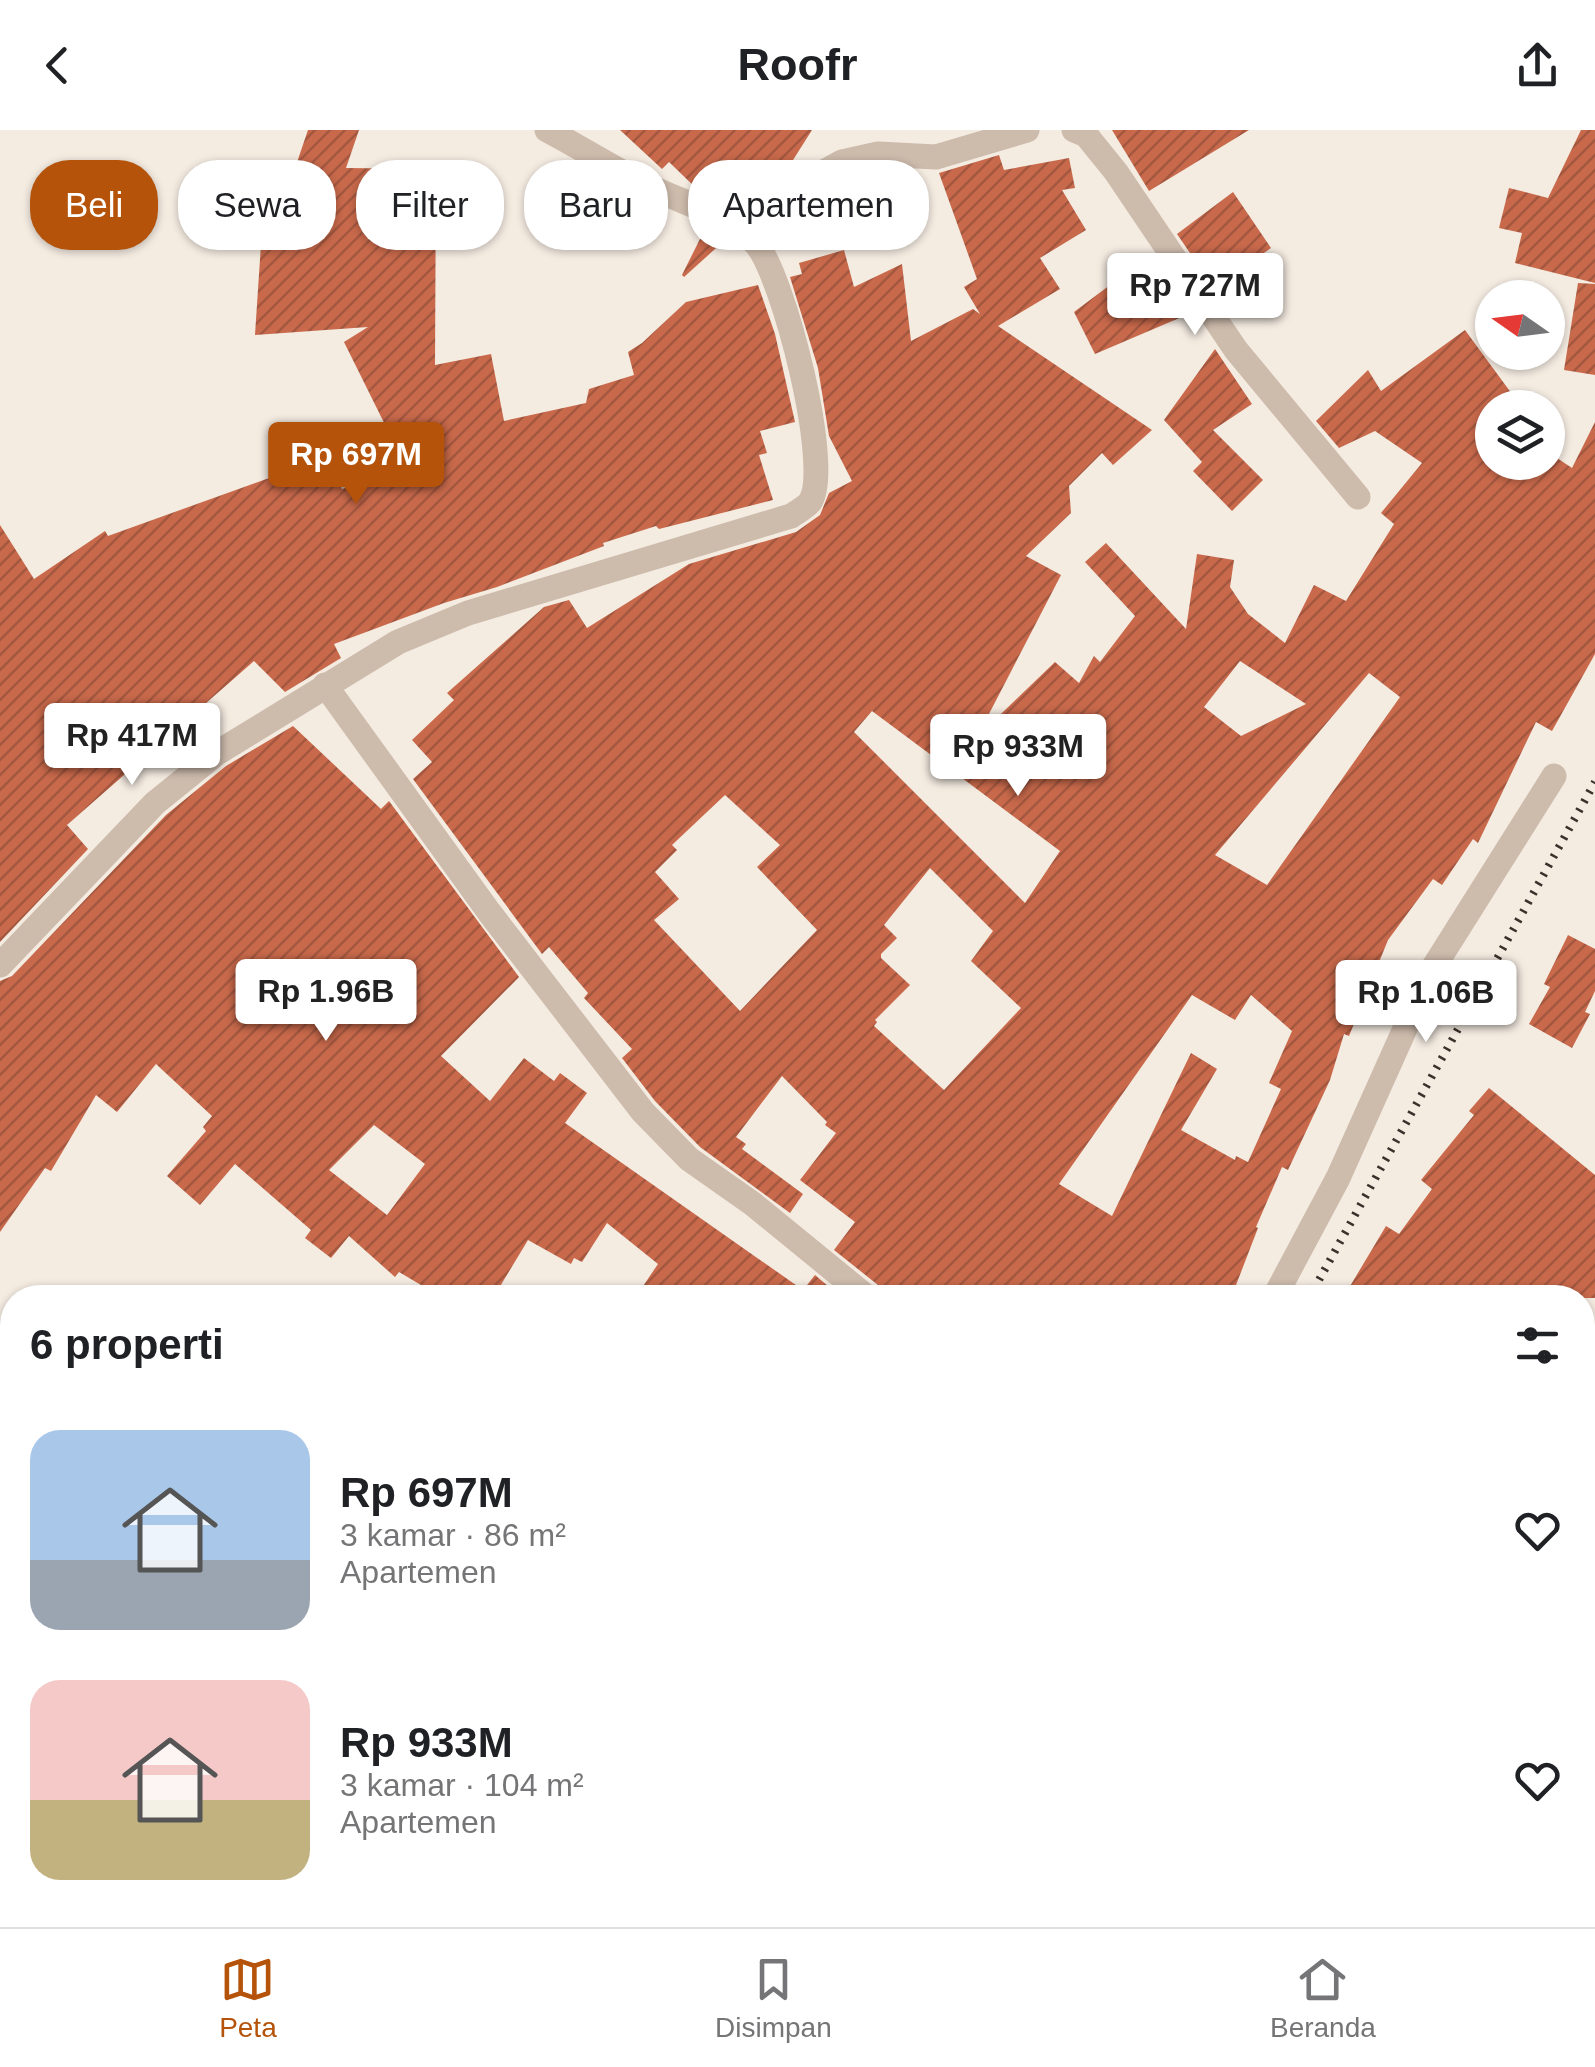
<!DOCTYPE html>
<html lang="id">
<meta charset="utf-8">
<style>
:root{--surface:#fff;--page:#f6f6f6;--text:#202124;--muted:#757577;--line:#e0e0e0;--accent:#b45309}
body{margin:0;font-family:Helvetica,sans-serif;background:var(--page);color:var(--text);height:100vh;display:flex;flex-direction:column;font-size:38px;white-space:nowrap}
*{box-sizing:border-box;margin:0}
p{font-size:32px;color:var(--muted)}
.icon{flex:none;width:55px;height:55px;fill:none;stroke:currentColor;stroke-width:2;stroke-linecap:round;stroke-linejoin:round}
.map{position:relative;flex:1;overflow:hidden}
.sheet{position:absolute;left:0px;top:1155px;width:1595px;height:642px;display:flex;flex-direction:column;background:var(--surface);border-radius:40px 40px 0 0;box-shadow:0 2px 8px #0004}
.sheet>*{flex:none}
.hud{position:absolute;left:30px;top:30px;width:1000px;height:90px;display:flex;gap:20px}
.needle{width:65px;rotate:284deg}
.fabs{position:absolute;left:1475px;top:150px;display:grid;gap:20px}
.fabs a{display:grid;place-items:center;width:90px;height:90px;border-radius:50%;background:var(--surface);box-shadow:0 2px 8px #0004;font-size:50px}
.price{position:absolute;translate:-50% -85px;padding:0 22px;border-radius:10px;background:#fff;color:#222;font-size:32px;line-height:65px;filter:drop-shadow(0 2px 5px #0008)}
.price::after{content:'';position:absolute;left:50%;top:60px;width:30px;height:22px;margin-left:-15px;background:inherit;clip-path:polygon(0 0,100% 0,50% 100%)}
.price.selected{background:var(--accent);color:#fff}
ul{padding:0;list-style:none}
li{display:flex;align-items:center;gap:30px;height:250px;padding:0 30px}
li span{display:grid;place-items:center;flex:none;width:280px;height:200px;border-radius:30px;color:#555}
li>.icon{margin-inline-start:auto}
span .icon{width:120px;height:120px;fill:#fffc;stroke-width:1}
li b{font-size:42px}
h2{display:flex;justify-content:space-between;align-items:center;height:120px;padding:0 30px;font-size:42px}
.pill{padding:0 35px;border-radius:40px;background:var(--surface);box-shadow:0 2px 8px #0004;font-size:35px;line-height:90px}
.pill.selected{background:var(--accent);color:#fff}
header{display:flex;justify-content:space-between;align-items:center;height:130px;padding:0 30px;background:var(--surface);font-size:45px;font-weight:600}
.menu{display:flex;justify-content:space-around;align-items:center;height:140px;border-top:2px solid var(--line);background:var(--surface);font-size:28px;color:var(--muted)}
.menu a{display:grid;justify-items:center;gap:5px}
.menu .selected{color:var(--accent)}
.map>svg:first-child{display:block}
.building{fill:url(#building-hatch);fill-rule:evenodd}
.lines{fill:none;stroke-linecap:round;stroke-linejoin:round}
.minor{stroke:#cdbbac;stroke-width:25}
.tertiary{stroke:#cdbbac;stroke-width:25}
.secondary{stroke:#a18a7d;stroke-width:25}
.rail{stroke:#3b302b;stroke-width:8;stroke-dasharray:2.5 8;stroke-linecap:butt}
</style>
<header><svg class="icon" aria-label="back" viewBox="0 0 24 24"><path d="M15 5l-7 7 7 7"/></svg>Roofr<svg class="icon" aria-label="share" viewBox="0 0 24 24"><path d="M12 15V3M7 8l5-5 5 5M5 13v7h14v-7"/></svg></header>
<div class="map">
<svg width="1595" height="1797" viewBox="0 0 1595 1797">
<defs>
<pattern id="building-hatch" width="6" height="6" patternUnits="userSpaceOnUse" patternTransform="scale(2.5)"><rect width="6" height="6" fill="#c8694b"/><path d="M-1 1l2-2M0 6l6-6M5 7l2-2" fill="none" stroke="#a4573f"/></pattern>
</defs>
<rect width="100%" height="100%" fill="#f4ebe1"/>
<g class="building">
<polygon points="308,0 359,0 346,38 436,39 435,235 491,224 504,291 586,273 589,259 634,245 628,222 642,213 686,172 758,155 775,204 795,292 760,301 767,323 759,325 773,370 659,399 656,396 603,413 604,416 497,457 444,473 334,514 341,528 285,562 254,531 67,695 88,719 0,812 0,395 34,449 105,401 108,406 330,326 342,359 405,335 344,212 368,197 255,205 262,99 270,100 274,84 279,85"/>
<polygon points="620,0 812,0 781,49 786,54 750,87 698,60 669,32 662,39"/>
<polygon points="1112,0 1249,0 1149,61"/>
<polygon points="1581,0 1595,0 1595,153 1515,133 1522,103 1499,98 1509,58 1548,68"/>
<path d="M 999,25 L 1004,40 L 1069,28 L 1075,58 L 1062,60 L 1086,100 L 1040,128 L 1060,159 L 998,196 L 1152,300 L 1113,335 L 1102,323 L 1069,356 L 1071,383 L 1026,426 L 1061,445 L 977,607 L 1055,532 L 1079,553 L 1094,526 L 1100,532 L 1135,486 L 1085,432 L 1106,413 L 1186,499 L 1197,424 L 1234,430 L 1230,457 L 1248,484 L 1285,513 L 1314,455 L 1346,471 L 1394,394 L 1381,383 L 1422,333 L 1375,301 L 1339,318 L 1316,291 L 1368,240 L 1381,261 L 1465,200 L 1520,275 L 1492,278 L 1492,332 L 1548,332 L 1548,322 L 1572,338 L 1595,292 L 1595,524 L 1552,601 L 1536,592 L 1478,713 L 1473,709 L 1442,755 L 1433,749 L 1388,810 L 1349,906 L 1344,904 L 1330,950 L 1288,1040 L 1282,1037 L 1256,1097 L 1258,1098 L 1231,1168 L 884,1168 L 878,1155 L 834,1120 L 855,1092 L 800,1050 L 836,1003 L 825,995 L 827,992 L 782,946 L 736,1007 L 746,1014 L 742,1019 L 803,1064 L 790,1083 L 700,1017 L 655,971 L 622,928 L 632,919 L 584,868 L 588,863 L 549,817 L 542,824 L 413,649 L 432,632 L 412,610 L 454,570 L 447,563 L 544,477 L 569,470 L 587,498 L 689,434 L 796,402 L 820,385 L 829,363 L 852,351 L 829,306 L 818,238 L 790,147 L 802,144 L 799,133 L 844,120 L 854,157 L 902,134 L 911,211 L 973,179 L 980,184 L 964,157 L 977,149 L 939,43 ZM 1240,531 L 1306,574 L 1241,606 L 1204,577 ZM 1369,543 L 1400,567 L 1267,755 L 1215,725 ZM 872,581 L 1060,721 L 1025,773 L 854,602 ZM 725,665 L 780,715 L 757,737 L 817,800 L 740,881 L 654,790 L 679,769 L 655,742 L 677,720 L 672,715 ZM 930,738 L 993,801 L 971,831 L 1021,878 L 944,960 L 874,896 L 877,892 L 875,890 L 910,855 L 881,828 L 881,824 L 897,808 L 884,795 ZM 1192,865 L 1235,890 L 1251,865 L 1292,901 L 1269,953 L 1281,959 L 1248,1032 L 1236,1026 L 1235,1030 L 1181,1000 L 1217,939 L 1191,923 L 1112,1086 L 1059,1054 Z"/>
<polygon points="1233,62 1271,118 1214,158 1177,104"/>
<polygon points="705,99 725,110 684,147 682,145"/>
<polygon points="1159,135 1191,183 1095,224 1074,182 1126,143 1133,154"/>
<polygon points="1578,153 1595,154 1595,245 1564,240"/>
<polygon points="1215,219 1252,274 1213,300 1263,350 1232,381 1193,341 1202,332 1164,290"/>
<path d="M 293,596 L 381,679 L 389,671 L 519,847 L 441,926 L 490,971 L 524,928 L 554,951 L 560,943 L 587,963 L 565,993 L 803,1160 L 815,1145 L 842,1168 L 635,1168 L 658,1134 L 607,1093 L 582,1132 L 574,1128 L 571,1134 L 528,1110 L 493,1168 L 443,1168 L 399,1142 L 395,1147 L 349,1106 L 331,1128 L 305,1108 L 311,1100 L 235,1034 L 200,1075 L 167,1046 L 206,1001 L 203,997 L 212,986 L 156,934 L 117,982 L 96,965 L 51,1041 L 45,1038 L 0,1102 L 0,851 L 12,846 L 166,685 L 226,636 ZM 374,995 L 425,1034 L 387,1085 L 329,1040 Z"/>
<polygon points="1568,805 1595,819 1595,861 1585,882 1590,884 1572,918 1529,894 1550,857 1544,854"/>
<polygon points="1489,958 1595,1045 1595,1168 1343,1168 1386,1096 1399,1104 1432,1059 1421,1050 1474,985 1469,981"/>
</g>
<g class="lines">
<g class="minor">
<polyline points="1074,0 1086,5 1116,42 1236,220 1358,367"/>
<polyline points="756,112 813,48 842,32 878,24 936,27 1027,0"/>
<polyline points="1274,1168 1338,1048 1430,843 1554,646"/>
<polyline points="1391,1785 1394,1797"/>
<polyline points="914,1797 920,1785"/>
<polyline points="1072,1797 1074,1785"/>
</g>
<g class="tertiary">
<polyline points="325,555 489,782 643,982 689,1029 753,1074 868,1168"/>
<path d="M 0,835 L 155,673 L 217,623 L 398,512 L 468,483 L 791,386 C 797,382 806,377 810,372 C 833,338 783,144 756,114 C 735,89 685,73 655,59 C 619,42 583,19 547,0"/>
</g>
<g class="secondary">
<polyline points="1582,1402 1595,1395"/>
<polyline points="816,1797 823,1785"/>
</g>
<g class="rail">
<polyline points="1309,1168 1595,652"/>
<polyline points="963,1797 969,1785"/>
</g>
</g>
</svg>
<div class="fabs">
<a><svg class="needle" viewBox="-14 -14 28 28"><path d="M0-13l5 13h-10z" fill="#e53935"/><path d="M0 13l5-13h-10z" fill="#757577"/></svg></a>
<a><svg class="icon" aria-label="layers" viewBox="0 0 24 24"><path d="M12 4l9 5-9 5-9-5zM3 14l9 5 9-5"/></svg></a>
</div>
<b class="price" style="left:1195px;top:208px">Rp 727M</b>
<b class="price selected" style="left:356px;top:377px">Rp 697M</b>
<b class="price" style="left:132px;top:658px">Rp 417M</b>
<b class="price" style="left:1018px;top:669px">Rp 933M</b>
<b class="price" style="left:326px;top:914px">Rp 1.96B</b>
<b class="price" style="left:1426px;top:915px">Rp 1.06B</b>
<div class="hud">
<a class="pill selected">Beli</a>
<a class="pill">Sewa</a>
<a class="pill">Filter</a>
<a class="pill">Baru</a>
<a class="pill">Apartemen</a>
</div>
<section class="sheet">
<h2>6 properti<svg class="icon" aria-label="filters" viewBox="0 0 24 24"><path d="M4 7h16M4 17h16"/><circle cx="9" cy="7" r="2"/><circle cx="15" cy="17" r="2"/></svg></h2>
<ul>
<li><span style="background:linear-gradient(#a9c7e8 65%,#9aa5b1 0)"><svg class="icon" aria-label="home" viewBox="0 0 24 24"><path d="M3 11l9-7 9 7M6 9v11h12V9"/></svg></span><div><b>Rp 697M</b><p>3 kamar · 86 m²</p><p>Apartemen</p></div><svg class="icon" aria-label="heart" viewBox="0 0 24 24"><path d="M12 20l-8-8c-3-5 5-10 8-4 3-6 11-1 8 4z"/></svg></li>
<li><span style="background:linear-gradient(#f6c9c9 60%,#c2b280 0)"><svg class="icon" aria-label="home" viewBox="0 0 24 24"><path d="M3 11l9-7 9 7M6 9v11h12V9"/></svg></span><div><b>Rp 933M</b><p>3 kamar · 104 m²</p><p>Apartemen</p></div><svg class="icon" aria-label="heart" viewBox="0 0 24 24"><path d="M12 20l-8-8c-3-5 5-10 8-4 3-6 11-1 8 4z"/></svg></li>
</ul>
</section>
</div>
<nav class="menu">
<a class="selected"><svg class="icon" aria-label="map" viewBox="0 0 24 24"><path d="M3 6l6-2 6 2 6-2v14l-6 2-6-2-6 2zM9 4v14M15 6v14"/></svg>Peta</a>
<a><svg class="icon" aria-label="saved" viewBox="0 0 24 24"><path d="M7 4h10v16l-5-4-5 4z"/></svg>Disimpan</a>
<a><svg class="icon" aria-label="home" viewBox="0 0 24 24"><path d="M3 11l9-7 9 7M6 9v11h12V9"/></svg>Beranda</a>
</nav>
